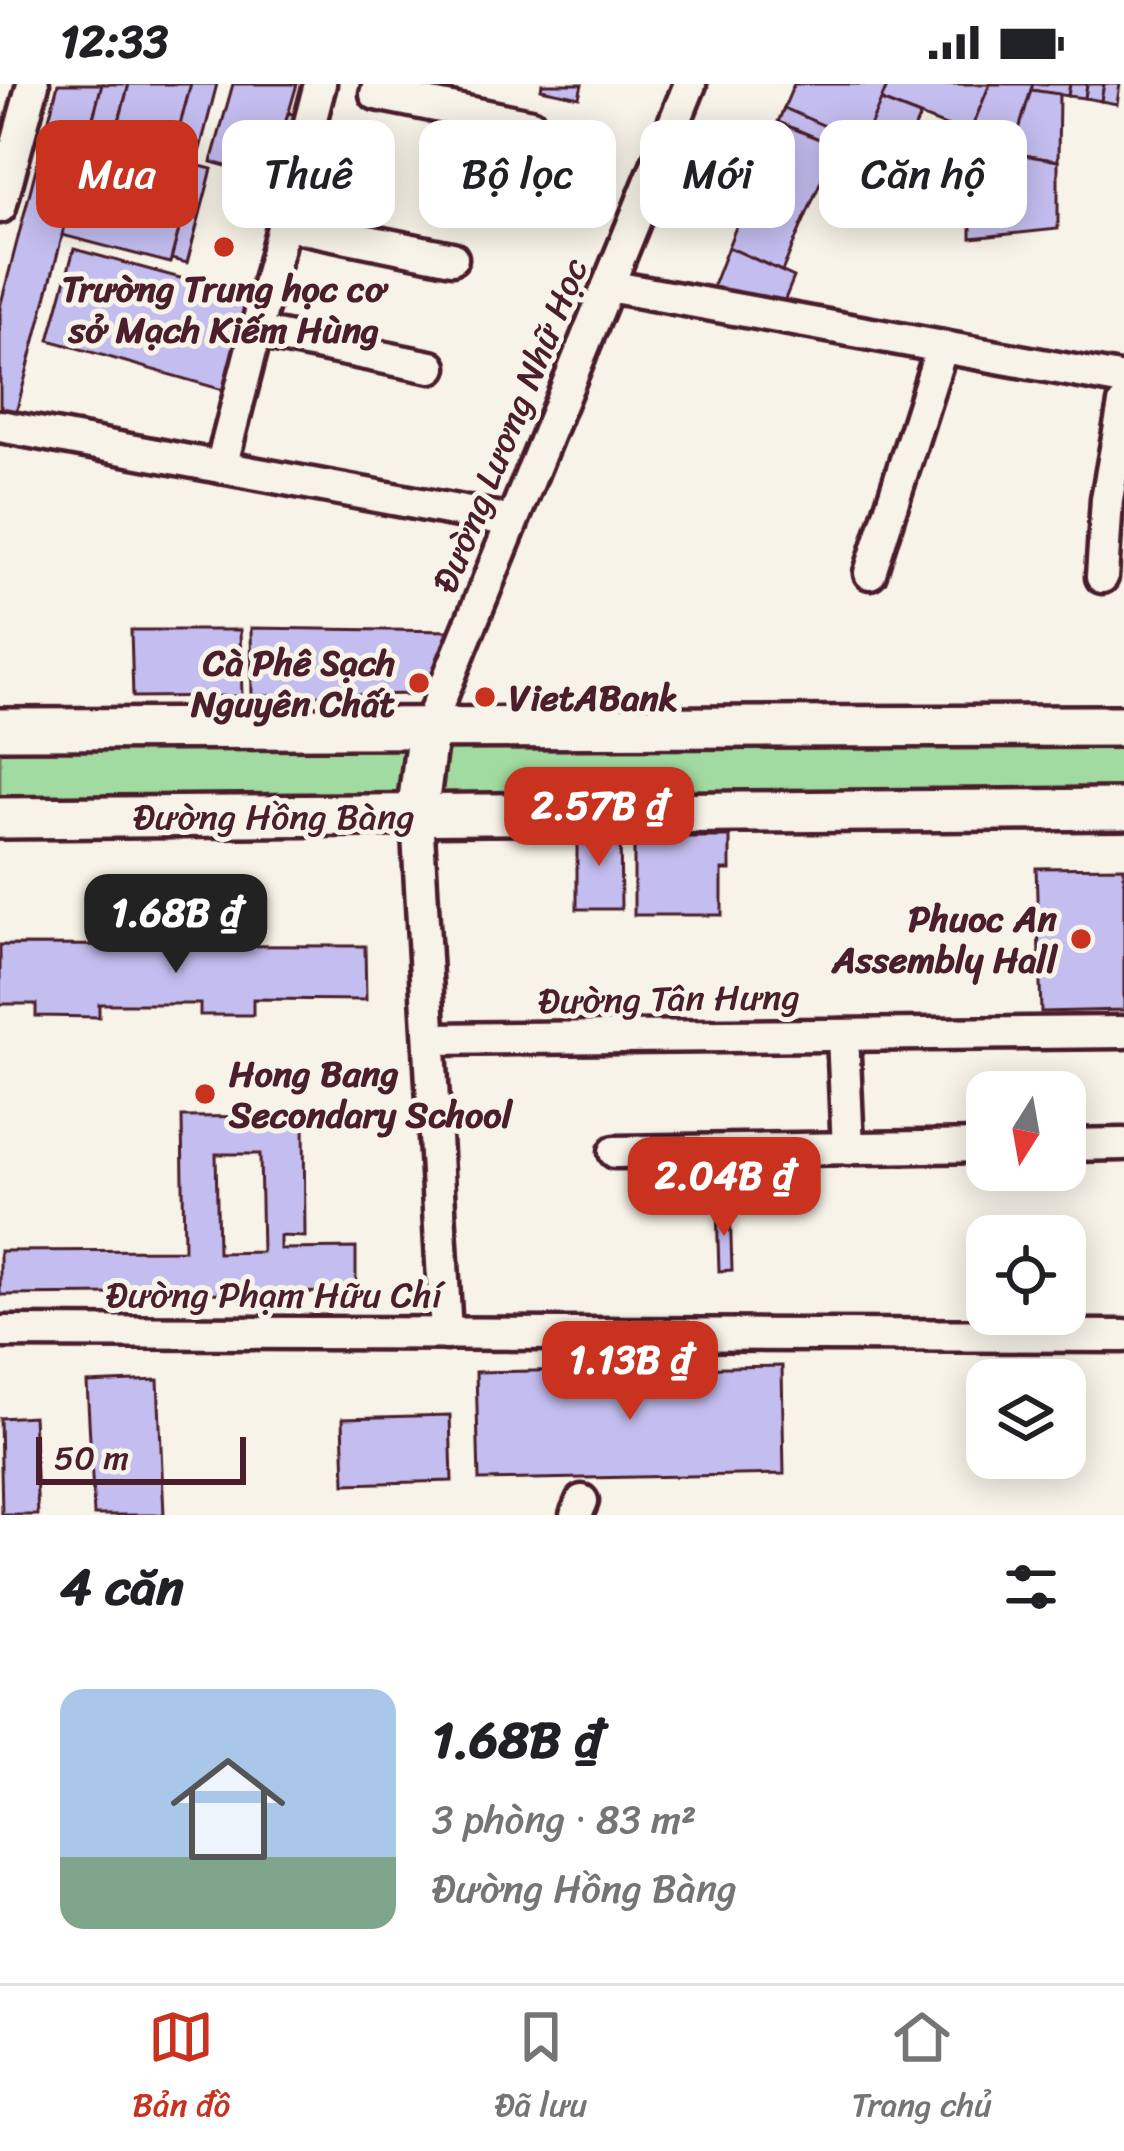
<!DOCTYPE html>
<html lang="vi">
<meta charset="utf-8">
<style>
:root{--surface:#fff;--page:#f2f2f2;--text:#202124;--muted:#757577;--line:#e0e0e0;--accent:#c8321e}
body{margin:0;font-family:Sriracha,sans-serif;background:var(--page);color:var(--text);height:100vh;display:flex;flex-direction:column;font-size:45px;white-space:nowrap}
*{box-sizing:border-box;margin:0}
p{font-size:39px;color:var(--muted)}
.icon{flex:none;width:66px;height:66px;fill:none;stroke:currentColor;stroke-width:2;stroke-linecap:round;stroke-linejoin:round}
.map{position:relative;height:1431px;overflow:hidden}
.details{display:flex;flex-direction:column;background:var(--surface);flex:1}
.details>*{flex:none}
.top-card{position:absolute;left:36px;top:36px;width:1053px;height:108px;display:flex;gap:24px}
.needle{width:78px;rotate:191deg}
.fabs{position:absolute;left:966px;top:987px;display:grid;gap:24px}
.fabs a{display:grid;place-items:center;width:120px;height:120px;border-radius:24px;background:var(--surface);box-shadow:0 6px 30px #0003;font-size:60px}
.scale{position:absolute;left:36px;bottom:30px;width:210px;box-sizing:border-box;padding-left:12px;border:6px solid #4a1f2b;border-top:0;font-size:33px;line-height:42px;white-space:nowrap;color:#4a1f2b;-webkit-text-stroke:9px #f7f3e8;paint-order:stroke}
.price{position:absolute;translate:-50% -102px;padding:0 27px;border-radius:24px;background:var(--accent);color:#fff;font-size:39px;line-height:78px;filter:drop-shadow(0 3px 6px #0008)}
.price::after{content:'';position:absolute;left:50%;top:72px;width:36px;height:27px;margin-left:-18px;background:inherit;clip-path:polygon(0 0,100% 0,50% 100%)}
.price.on{background:#222;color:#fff}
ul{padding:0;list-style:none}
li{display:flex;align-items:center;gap:36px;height:300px;padding:0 60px}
li span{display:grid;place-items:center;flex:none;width:336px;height:240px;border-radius:24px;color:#555}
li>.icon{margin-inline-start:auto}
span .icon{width:144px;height:144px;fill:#fffc;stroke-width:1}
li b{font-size:51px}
h2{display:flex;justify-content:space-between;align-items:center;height:144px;padding:0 60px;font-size:51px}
.tag{padding:0 42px;border-radius:24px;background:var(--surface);box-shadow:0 6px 30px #0003;font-size:42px;line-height:108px}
.tag.on{background:var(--accent);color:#fff}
.status{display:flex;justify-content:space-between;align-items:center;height:84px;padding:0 60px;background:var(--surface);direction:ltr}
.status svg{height:33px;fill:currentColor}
.tabs{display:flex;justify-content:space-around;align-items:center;height:168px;border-top:3px solid var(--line);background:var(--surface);font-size:33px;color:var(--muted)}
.tabs a{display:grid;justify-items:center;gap:6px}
.tabs .on{color:var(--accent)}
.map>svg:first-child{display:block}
.green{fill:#a1dba1;stroke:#767d66;stroke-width:3}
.building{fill:#c4bef0;stroke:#4a1f2b;stroke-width:3;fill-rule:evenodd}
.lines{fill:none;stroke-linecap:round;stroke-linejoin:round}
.minor-casing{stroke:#4a1f2b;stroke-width:39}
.major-casing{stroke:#4a1f2b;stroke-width:48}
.minor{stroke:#f7f3e8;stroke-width:30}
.major{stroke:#f7f3e8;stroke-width:39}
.poi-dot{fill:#c8321e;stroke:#f7f3e8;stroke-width:4.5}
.labels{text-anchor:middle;stroke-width:10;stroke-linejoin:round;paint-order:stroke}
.poi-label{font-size:36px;font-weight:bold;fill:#4a1f2b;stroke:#f7f3e8;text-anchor:end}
.street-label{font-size:36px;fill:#4a1f2b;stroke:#f7f3e8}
</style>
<div class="status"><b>12:33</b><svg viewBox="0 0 49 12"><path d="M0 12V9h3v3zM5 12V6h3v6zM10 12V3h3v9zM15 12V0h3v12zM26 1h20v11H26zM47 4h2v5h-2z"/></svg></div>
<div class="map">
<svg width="1124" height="1431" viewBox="0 0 1124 1431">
<rect width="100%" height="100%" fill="#f7f3e8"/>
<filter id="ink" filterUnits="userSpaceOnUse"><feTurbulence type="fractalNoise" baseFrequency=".00833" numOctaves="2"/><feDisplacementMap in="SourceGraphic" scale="24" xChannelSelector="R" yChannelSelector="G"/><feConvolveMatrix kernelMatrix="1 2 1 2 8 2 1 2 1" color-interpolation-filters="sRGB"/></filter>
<g filter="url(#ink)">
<polygon class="green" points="1124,660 1124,710 0,713 0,664"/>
<g class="building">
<polygon points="58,0 102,0 16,329 4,326 0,321 0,223"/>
<polygon points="102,0 129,0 103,97 78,91"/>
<path d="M 129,0 L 191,0 L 161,112 L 103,97 ZM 119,62 L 148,69 L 140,100 L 112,92 Z"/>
<polygon points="191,0 217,0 186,119 161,112"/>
<polygon points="233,0 297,0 270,94 211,78"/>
<polygon points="542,0 582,0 579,13 541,5"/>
<polygon points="794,0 888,0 863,59 784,24"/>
<polygon points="888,0 990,0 969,51 881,17"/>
<polygon points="990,0 1033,0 1010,76 966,58"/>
<polygon points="1033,0 1070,0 1068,12 1031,6"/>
<polygon points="1070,0 1087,0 1085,14 1068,12"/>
<polygon points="1087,0 1104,0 1101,17 1085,14"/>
<polygon points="1104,0 1120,0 1117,20 1101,17"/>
<polygon points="1031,6 1059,10 1058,77 1012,69"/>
<polygon points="881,17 920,32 901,75 863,59"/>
<polygon points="784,24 863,59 843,106 821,97 836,62 778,38"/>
<polygon points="288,29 307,33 302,55 282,51"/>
<polygon points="778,38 836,62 782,187 728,163"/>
<polygon points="280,58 300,63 288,108 267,103"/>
<polygon points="1012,69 1058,77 1058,145 971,154 971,106 1010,111 1014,85 996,82 997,70 1010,76"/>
<polygon points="196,81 212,85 187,179 171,175"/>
<polygon points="78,91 186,119 170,179 62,151"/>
<polygon points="728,163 794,193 781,225 709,212"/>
<polygon points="74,165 261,216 237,310 49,256"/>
<polygon points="251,544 452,547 426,610 252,612"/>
<polygon points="131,546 240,546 242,612 133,613"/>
<polygon points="620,745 621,825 577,825 577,746"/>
<polygon points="634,753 730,753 730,786 722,786 722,831 634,831"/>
<polygon points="1124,783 1124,926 1041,928 1036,784"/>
<polygon points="0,861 365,862 366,916 253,915 253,931 200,931 200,920 99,920 99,933 36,932 36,920 0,920"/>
<path d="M 304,1032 L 305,1153 L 280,1152 L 280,1165 L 356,1164 L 356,1208 L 0,1211 L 0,1167 L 184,1166 L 182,1033 ZM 216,1070 L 260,1070 L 262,1168 L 218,1169 Z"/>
<polygon points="717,1124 730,1124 732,1186 719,1187"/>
<polygon points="782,1282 784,1390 479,1396 476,1288"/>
<polygon points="158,1296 164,1431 94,1431 87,1299"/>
<polygon points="450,1331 452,1397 345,1400 343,1334"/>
<polygon points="33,1332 38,1431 2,1431 0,1334"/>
</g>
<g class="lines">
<defs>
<g id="minor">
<polyline points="379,0 376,10 531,41"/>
<polyline points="0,123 33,0"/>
<polyline points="284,140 452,174"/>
<polyline points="608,202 1124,296"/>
<polyline points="256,248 431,283"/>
<polyline points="0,342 512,437"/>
<polyline points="221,383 320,0"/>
<polyline points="870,489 942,263"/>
<polyline points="1102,493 1107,415 1124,320"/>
<polyline points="428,645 690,0"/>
<polyline points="417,731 446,1250"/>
<polyline points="843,951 848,1065"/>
<polyline points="430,955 1124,948"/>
<polyline points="1065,1061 1123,1060"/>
<polyline points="615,1068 987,1062"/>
<polyline points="0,1248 1124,1252"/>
<polyline points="576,1431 582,1417"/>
</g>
<g id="major">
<polyline points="0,645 1124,642"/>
<polyline points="417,731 428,645"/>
<polyline points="0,734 1124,725"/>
</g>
</defs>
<use href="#minor" class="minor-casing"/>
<use href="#major" class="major-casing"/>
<use href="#minor" class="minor"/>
<use href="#major" class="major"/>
</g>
</g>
<g class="poi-dot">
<circle cx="224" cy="163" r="12"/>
<circle cx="419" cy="599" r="12"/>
<circle cx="485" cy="613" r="12"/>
<circle cx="1081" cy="855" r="12"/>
<circle cx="205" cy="1010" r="12"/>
</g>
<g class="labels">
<g class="poi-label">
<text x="224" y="217" text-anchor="middle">Trường Trung học cơ<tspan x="224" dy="41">sở Mạch Kiếm Hùng</tspan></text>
<text x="395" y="591">Cà Phê Sạch<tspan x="395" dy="41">Nguyên Chất</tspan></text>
<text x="509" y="626" text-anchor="start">VietABank</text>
<text x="1057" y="847">Phuoc An<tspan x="1057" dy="41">Assembly Hall</tspan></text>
<text x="229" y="1002" text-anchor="start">Hong Bang<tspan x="229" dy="41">Secondary School</tspan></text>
</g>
<g class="street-label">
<text transform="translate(509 341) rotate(-68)" y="13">Đường Lương Nhữ Học</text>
<text x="274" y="745">Đường Hồng Bàng</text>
<text transform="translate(669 914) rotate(-1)" y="13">Đường Tân Hưng</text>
<text x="274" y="1223">Đường Phạm Hữu Chí</text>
</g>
</g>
</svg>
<div class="fabs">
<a><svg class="needle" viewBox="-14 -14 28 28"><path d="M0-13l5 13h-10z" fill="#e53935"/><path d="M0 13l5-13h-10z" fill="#757577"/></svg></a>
<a><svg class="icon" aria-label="locate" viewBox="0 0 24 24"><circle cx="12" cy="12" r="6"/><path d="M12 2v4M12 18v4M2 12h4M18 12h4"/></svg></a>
<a><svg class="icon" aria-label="layers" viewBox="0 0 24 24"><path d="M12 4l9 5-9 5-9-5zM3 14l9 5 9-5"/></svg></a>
</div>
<div class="scale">50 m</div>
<b class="price" style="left:599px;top:785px">2.57B ₫</b>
<b class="price on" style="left:176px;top:892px">1.68B ₫</b>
<b class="price" style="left:724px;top:1155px">2.04B ₫</b>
<b class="price" style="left:630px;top:1339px">1.13B ₫</b>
<div class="top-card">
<a class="tag on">Mua</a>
<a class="tag">Thuê</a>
<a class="tag">Bộ lọc</a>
<a class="tag">Mới</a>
<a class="tag">Căn hộ</a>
</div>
</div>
<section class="details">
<h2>4 căn<svg class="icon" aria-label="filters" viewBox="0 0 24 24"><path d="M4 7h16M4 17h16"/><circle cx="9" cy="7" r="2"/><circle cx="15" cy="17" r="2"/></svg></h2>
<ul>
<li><span style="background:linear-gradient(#a9c7e8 70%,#7fa58c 0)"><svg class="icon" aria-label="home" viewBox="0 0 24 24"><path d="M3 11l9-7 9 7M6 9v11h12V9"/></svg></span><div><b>1.68B ₫</b><p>3 phòng · 83 m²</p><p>Đường Hồng Bàng</p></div></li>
</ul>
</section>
<nav class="tabs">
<a class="on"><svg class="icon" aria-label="map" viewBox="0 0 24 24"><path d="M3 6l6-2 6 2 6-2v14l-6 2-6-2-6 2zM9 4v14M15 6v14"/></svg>Bản đồ</a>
<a><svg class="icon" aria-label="saved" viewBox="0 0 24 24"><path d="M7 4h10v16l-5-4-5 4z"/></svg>Đã lưu</a>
<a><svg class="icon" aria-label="home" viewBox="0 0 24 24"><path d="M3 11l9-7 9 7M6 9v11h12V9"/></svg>Trang chủ</a>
</nav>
